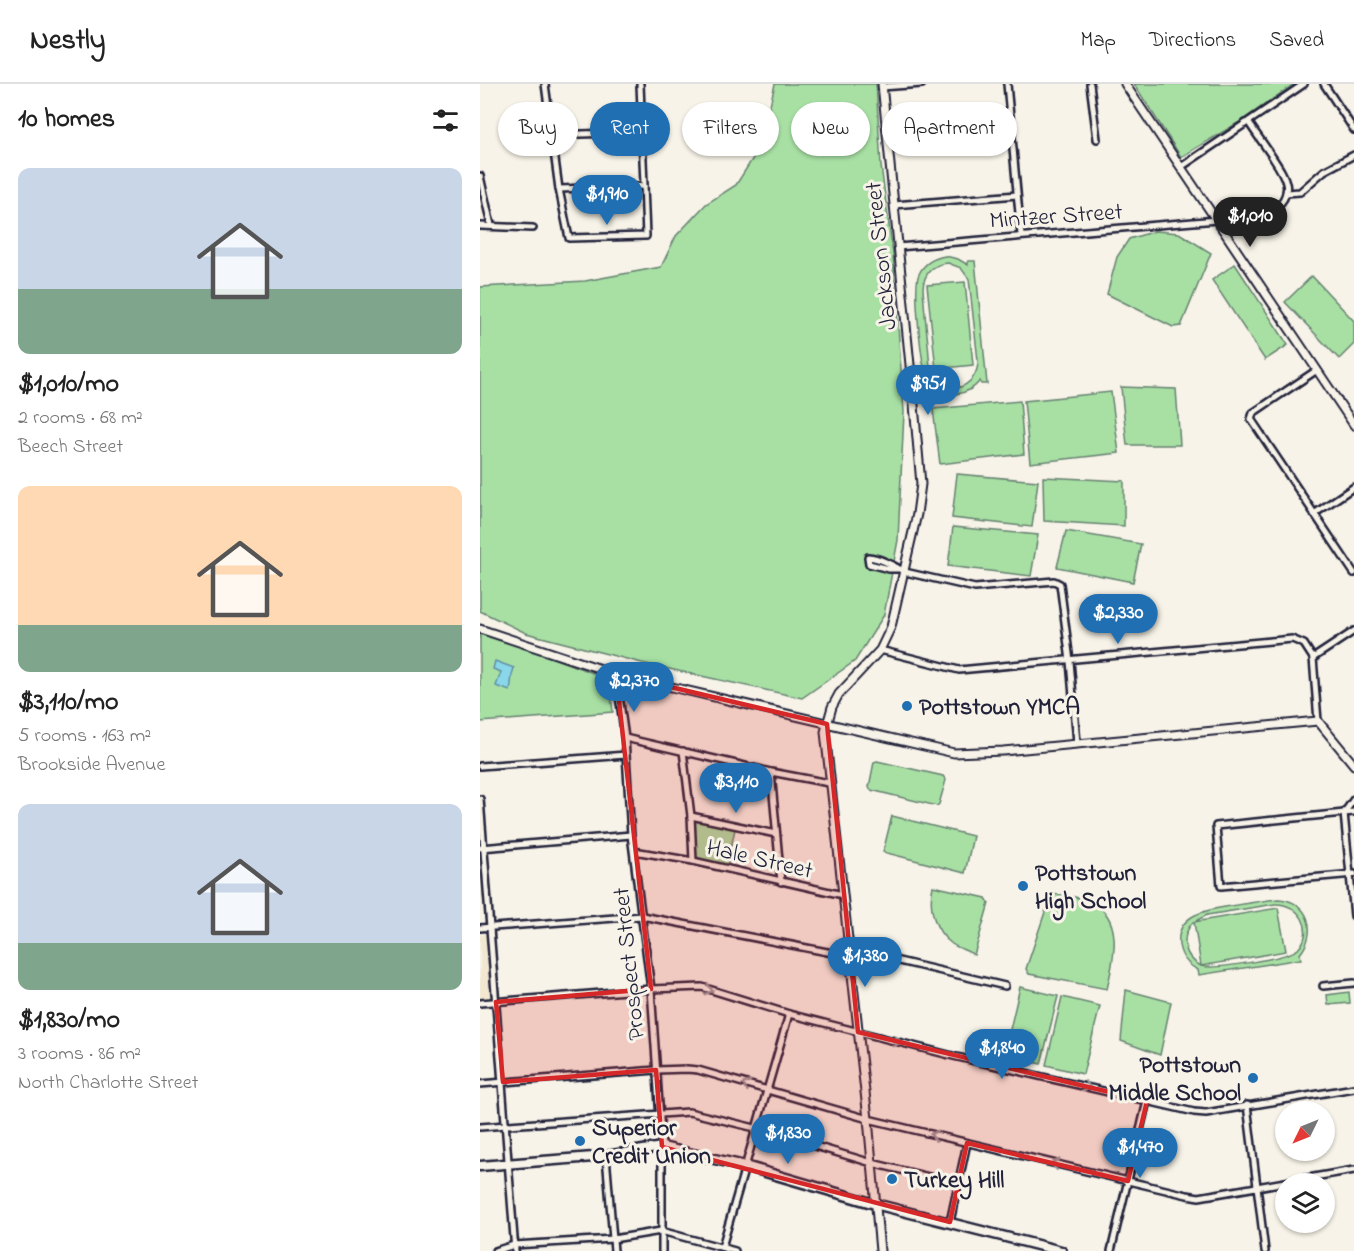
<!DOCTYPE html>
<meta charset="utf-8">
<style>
:root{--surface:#fff;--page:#f2f2f2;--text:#222;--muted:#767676;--line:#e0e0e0;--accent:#1f6fb2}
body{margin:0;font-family:"Indie Flower",sans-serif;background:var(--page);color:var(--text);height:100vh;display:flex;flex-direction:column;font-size:22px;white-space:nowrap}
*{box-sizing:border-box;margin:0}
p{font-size:20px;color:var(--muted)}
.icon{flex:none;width:33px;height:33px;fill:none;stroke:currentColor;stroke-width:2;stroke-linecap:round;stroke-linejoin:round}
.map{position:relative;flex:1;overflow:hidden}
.drawer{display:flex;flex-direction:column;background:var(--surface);width:480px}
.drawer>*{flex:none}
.guide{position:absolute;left:18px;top:18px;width:570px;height:54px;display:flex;gap:12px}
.needle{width:39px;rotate:227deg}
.controls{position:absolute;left:795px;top:1017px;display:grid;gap:12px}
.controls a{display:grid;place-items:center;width:60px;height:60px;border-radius:50%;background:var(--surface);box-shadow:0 2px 4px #0004;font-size:30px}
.price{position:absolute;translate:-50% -51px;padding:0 14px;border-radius:21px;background:var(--accent);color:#fff;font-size:20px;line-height:39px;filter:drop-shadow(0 2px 3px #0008)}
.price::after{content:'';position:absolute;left:50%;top:36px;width:18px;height:14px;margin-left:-9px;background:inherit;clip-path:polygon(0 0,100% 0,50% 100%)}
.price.on{background:#222;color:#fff}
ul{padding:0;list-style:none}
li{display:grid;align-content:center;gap:12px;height:318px;padding:0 18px}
li span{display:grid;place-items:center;height:186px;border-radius:12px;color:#555}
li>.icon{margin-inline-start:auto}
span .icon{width:108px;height:108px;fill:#fffc;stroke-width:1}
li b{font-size:26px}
h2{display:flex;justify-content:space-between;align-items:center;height:72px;padding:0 18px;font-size:26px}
.chip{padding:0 21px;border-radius:27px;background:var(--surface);box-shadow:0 2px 4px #0004;font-size:21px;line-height:54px}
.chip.on{background:var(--accent);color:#fff}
header{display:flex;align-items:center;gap:36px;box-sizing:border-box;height:84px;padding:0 30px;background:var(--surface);border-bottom:2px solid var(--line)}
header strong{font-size:28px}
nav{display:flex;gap:33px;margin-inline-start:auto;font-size:21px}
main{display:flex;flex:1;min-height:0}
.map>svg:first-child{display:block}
.built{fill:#f2e8d1}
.green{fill:#a8e0a4;stroke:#658170;stroke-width:1.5;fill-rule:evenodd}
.water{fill:#8ad7ea;stroke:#608fa4;stroke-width:1.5}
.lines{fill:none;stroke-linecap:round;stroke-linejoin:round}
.minor-casing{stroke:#22223b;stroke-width:10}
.tertiary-casing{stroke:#22223b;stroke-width:11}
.secondary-casing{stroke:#22223b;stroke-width:13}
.minor{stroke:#f7f3e8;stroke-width:5}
.tertiary{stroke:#f7f3e8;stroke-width:7}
.secondary{stroke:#f7f3e8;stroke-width:8}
.oneway{stroke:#97959a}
.marked{fill:#d62828;fill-opacity:0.2;stroke:#d62828;stroke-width:4.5;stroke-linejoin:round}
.poi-dot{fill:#1f6fb2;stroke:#f7f3e8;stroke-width:2}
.labels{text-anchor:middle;stroke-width:6;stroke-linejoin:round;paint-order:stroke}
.street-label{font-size:24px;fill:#22223b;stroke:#f7f3e8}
.poi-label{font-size:24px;font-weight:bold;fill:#22223b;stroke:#f7f3e8;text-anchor:start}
</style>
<header>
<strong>Nestly</strong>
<nav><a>Map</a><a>Directions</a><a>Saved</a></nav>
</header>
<main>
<section class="drawer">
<h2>10 homes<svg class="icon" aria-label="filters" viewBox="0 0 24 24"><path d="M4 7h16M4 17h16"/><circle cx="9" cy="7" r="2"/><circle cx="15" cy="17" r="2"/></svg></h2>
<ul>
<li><span style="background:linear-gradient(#c9d6e8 65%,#7fa58c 0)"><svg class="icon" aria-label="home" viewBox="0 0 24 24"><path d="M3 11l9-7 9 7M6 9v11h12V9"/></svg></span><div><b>$1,010/mo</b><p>2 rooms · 68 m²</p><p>Beech Street</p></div></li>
<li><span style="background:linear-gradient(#ffd9b3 75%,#7fa58c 0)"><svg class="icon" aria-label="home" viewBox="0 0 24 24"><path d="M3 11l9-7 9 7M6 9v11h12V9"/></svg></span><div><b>$3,110/mo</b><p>5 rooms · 163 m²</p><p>Brookside Avenue</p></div></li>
<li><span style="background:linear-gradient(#c9d6e8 75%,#7fa58c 0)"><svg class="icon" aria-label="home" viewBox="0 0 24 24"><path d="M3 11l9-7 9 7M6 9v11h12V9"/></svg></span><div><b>$1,830/mo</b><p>3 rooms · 86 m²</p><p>North Charlotte Street</p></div></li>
</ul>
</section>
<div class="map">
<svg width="874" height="1167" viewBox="0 0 874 1167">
<rect width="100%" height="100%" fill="#f7f3e8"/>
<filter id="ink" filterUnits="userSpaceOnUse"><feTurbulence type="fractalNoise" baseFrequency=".0167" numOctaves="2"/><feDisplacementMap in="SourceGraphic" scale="12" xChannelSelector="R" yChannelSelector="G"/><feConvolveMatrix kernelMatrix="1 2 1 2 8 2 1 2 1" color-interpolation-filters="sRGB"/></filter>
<g filter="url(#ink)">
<polygon class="built" points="6,850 12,915 0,916 0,851"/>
<g class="green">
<polygon points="295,0 396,0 401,82 413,170 424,328 418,456 404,531 375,577 322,614 162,579 46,549 0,527 0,203 105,197 181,183 196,152 226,120 256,101 280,63"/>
<polygon points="654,0 814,0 761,37 701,73"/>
<polygon points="675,147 699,149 731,169 701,242 693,243 627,210 637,173 649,155"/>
<path d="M 465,172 L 478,175 L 488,181 L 488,177 L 495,177 L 507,300 L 501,300 L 500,297 C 494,304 486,309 476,310 C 465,311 454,305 448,296 C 441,284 433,202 439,190 C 444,179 454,174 465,172 ZM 468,179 L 481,184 L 489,195 L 498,277 C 498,306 461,315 451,288 C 449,279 449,269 448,260 C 446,241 444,223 443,204 C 444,189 453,180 468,179 Z"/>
<polygon points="755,180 808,261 785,276 732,196"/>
<polygon points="832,192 874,237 874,260 859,275 805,218"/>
<polygon points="485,198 493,281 456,285 447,201"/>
<polygon points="641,303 696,305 700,361 647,361"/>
<polygon points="631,308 639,369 550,379 544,317"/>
<polygon points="540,317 544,370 460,380 453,325"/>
<polygon points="477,390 558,397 552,443 472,434"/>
<polygon points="563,393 644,397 644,442 564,437"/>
<polygon points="473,443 558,451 551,492 468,482"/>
<polygon points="586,447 661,460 653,498 577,483"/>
<polygon points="0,547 129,595 133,628 0,638"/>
<polygon points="397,677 463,692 466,696 459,720 457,722 391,706 389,703 394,678"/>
<polygon points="412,732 493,752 485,789 403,768"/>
<polygon points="214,736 255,745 247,783 220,777 216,773"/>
<path d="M 453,802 L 506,814 L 509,819 L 494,871 C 487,866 479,865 472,860 C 454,847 448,823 453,802 Z"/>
<path d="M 571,810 C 584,811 597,812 609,817 C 645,832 634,875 627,905 L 549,890 L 546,885 Z"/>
<path d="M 799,815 C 829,817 838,848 820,870 L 821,875 L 719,891 L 718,886 C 708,881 701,873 699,861 C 695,827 734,825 757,821 C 771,819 785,816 799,815 ZM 795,820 C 819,819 836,846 818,865 C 808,874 734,886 721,882 L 806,867 L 798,824 L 714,838 L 727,831 ZM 713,838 L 714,838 L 721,882 C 703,873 700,853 713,838 Z"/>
<polygon points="540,903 578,912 561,980 524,971"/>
<polygon points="646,906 691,918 680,971 641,957"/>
<polygon points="869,908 870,919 848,921 847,911"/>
<polygon points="582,913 620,922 603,990 566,981"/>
</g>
<path class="water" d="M 15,577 L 34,584 C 30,594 32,600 30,607 L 16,602 L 21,588 L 13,585 Z"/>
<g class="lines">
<defs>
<g id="minor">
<polyline points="65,0 79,105 89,154 166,152 160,0"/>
<polyline points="527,0 541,151"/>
<polyline points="610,0 617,55"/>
<polyline points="844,0 874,46"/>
<polyline points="402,3 442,0"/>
<polyline points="72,51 161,48"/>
<polyline points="701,83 824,0"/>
<polyline points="0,92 11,141"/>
<polyline points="79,105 164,102"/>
<polyline points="806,109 820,108 844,87 874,71"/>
<polyline points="414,121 537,111"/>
<polyline points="0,142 53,144"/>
<path d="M 418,163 L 737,136 L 794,126 C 817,107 804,91 791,71 C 784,60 776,50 769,39"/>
<polyline points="837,286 773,329 771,335 874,489"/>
<polyline points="834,430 874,403"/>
<path d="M 419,485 L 409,485 L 389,480 L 388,473 C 401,474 414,482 425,488 L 495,504 L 574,497 L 580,500 L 590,577 L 597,659"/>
<polyline points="400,566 479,586 812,555 824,560 833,574 838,637"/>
<polyline points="833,574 874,547"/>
<polyline points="136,590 145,654 151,751 171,905 182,1063 182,1167"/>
<polyline points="145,654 291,688 349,699"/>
<polyline points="203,667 211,732 213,777"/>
<polyline points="0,682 146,671"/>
<polyline points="291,688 301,798"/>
<polyline points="0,715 35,1167"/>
<polyline points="874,728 736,742 741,802 874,790"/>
<polyline points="864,729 874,832"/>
<polyline points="864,729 874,715"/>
<polyline points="211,732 296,750"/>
<polyline points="1,764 151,751"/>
<polyline points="154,767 213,777 363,811"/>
<polyline points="0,844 162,832 368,872"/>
<polyline points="368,865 525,902"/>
<polyline points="843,902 874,899"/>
<polyline points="0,919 171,905 222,903 309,930 473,972 714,1028 726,1029 874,1004"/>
<polyline points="0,1000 176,986 207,985 218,986 388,1035 707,1111 719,1113 874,1086"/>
<polyline points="767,1021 785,1167"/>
<polyline points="0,1043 209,1028 275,1044 392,1079 478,1100"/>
<polyline points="126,1072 134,1167"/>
<polyline points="470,1138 487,1059"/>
<polyline points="242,1163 309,930"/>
<polyline points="15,1167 34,1161 133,1155 181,1147 255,1167"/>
<polyline points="631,1167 667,1017"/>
</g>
<g id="tertiary">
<polyline points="645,0 874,341"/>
<polyline points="0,545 136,590 474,669 523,667 838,637 874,681"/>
<polyline points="400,1167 388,1035 345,648 352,623 359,610 400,566 411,543 437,430 441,400 434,321 402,0"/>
</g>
<polyline id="secondary" points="0,1082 126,1072 182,1063 265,1082 395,1120 581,1167"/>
</defs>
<use href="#minor" class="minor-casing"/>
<use href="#tertiary" class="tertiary-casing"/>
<use href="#secondary" class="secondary-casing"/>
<use href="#minor" class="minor"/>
<use href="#tertiary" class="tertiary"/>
<use href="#secondary" class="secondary"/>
</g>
<defs><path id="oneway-chevron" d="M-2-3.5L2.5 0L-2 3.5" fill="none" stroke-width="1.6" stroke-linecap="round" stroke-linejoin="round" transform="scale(1.5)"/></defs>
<g class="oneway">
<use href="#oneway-chevron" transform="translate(229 906) rotate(16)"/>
<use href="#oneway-chevron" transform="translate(417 958) rotate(14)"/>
<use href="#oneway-chevron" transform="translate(266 1001) rotate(-163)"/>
<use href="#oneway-chevron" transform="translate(607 1003) rotate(13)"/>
<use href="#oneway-chevron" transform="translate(454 1051) rotate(-166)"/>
<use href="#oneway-chevron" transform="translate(575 1080) rotate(-167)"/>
</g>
</g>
<path class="marked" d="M 136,590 L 347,640 L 378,948 L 667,1017 L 648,1097 L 487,1059 L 470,1138 L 182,1063 L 176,986 L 23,998 L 16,918 L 171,905 Z"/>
<g class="poi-dot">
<circle cx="427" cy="622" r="6"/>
<circle cx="543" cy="802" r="6"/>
<circle cx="773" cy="994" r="6"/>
<circle cx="100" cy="1057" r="6"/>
<circle cx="412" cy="1095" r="6"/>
</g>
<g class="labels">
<g class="street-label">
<text transform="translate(576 131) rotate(-4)" y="8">Mintzer Street</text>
<text transform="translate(400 172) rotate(-96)" y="8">Jackson Street</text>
<text transform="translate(280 774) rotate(13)" y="8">Hale Street</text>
<text transform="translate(148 880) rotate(-96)" y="8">Prospect Street</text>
</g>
<g class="poi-label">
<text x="439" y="630">Pottstown YMCA</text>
<text x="555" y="796">Pottstown<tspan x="555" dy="28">High School</tspan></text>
<text x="761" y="988" text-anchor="end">Pottstown<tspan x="761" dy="28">Middle School</tspan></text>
<text x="112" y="1051">Superior<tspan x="112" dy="28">Credit Union</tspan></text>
<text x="424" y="1103">Turkey Hill</text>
</g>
</g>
</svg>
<div class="controls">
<a><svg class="needle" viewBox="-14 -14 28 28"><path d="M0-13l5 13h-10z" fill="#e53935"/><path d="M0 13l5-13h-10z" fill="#767676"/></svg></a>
<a><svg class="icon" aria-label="layers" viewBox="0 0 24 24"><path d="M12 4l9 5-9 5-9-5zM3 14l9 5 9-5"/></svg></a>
</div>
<b class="price" style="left:127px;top:142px">$1,910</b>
<b class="price on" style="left:770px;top:164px">$1,010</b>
<b class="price" style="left:448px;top:332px">$951</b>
<b class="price" style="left:638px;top:561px">$2,330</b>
<b class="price" style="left:154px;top:629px">$2,370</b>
<b class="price" style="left:256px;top:730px">$3,110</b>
<b class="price" style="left:385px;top:904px">$1,380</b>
<b class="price" style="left:522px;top:996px">$1,840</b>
<b class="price" style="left:308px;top:1081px">$1,830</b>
<b class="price" style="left:660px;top:1095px">$1,470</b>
<div class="guide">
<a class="chip">Buy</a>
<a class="chip on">Rent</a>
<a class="chip">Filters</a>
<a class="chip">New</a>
<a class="chip">Apartment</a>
</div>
</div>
</main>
